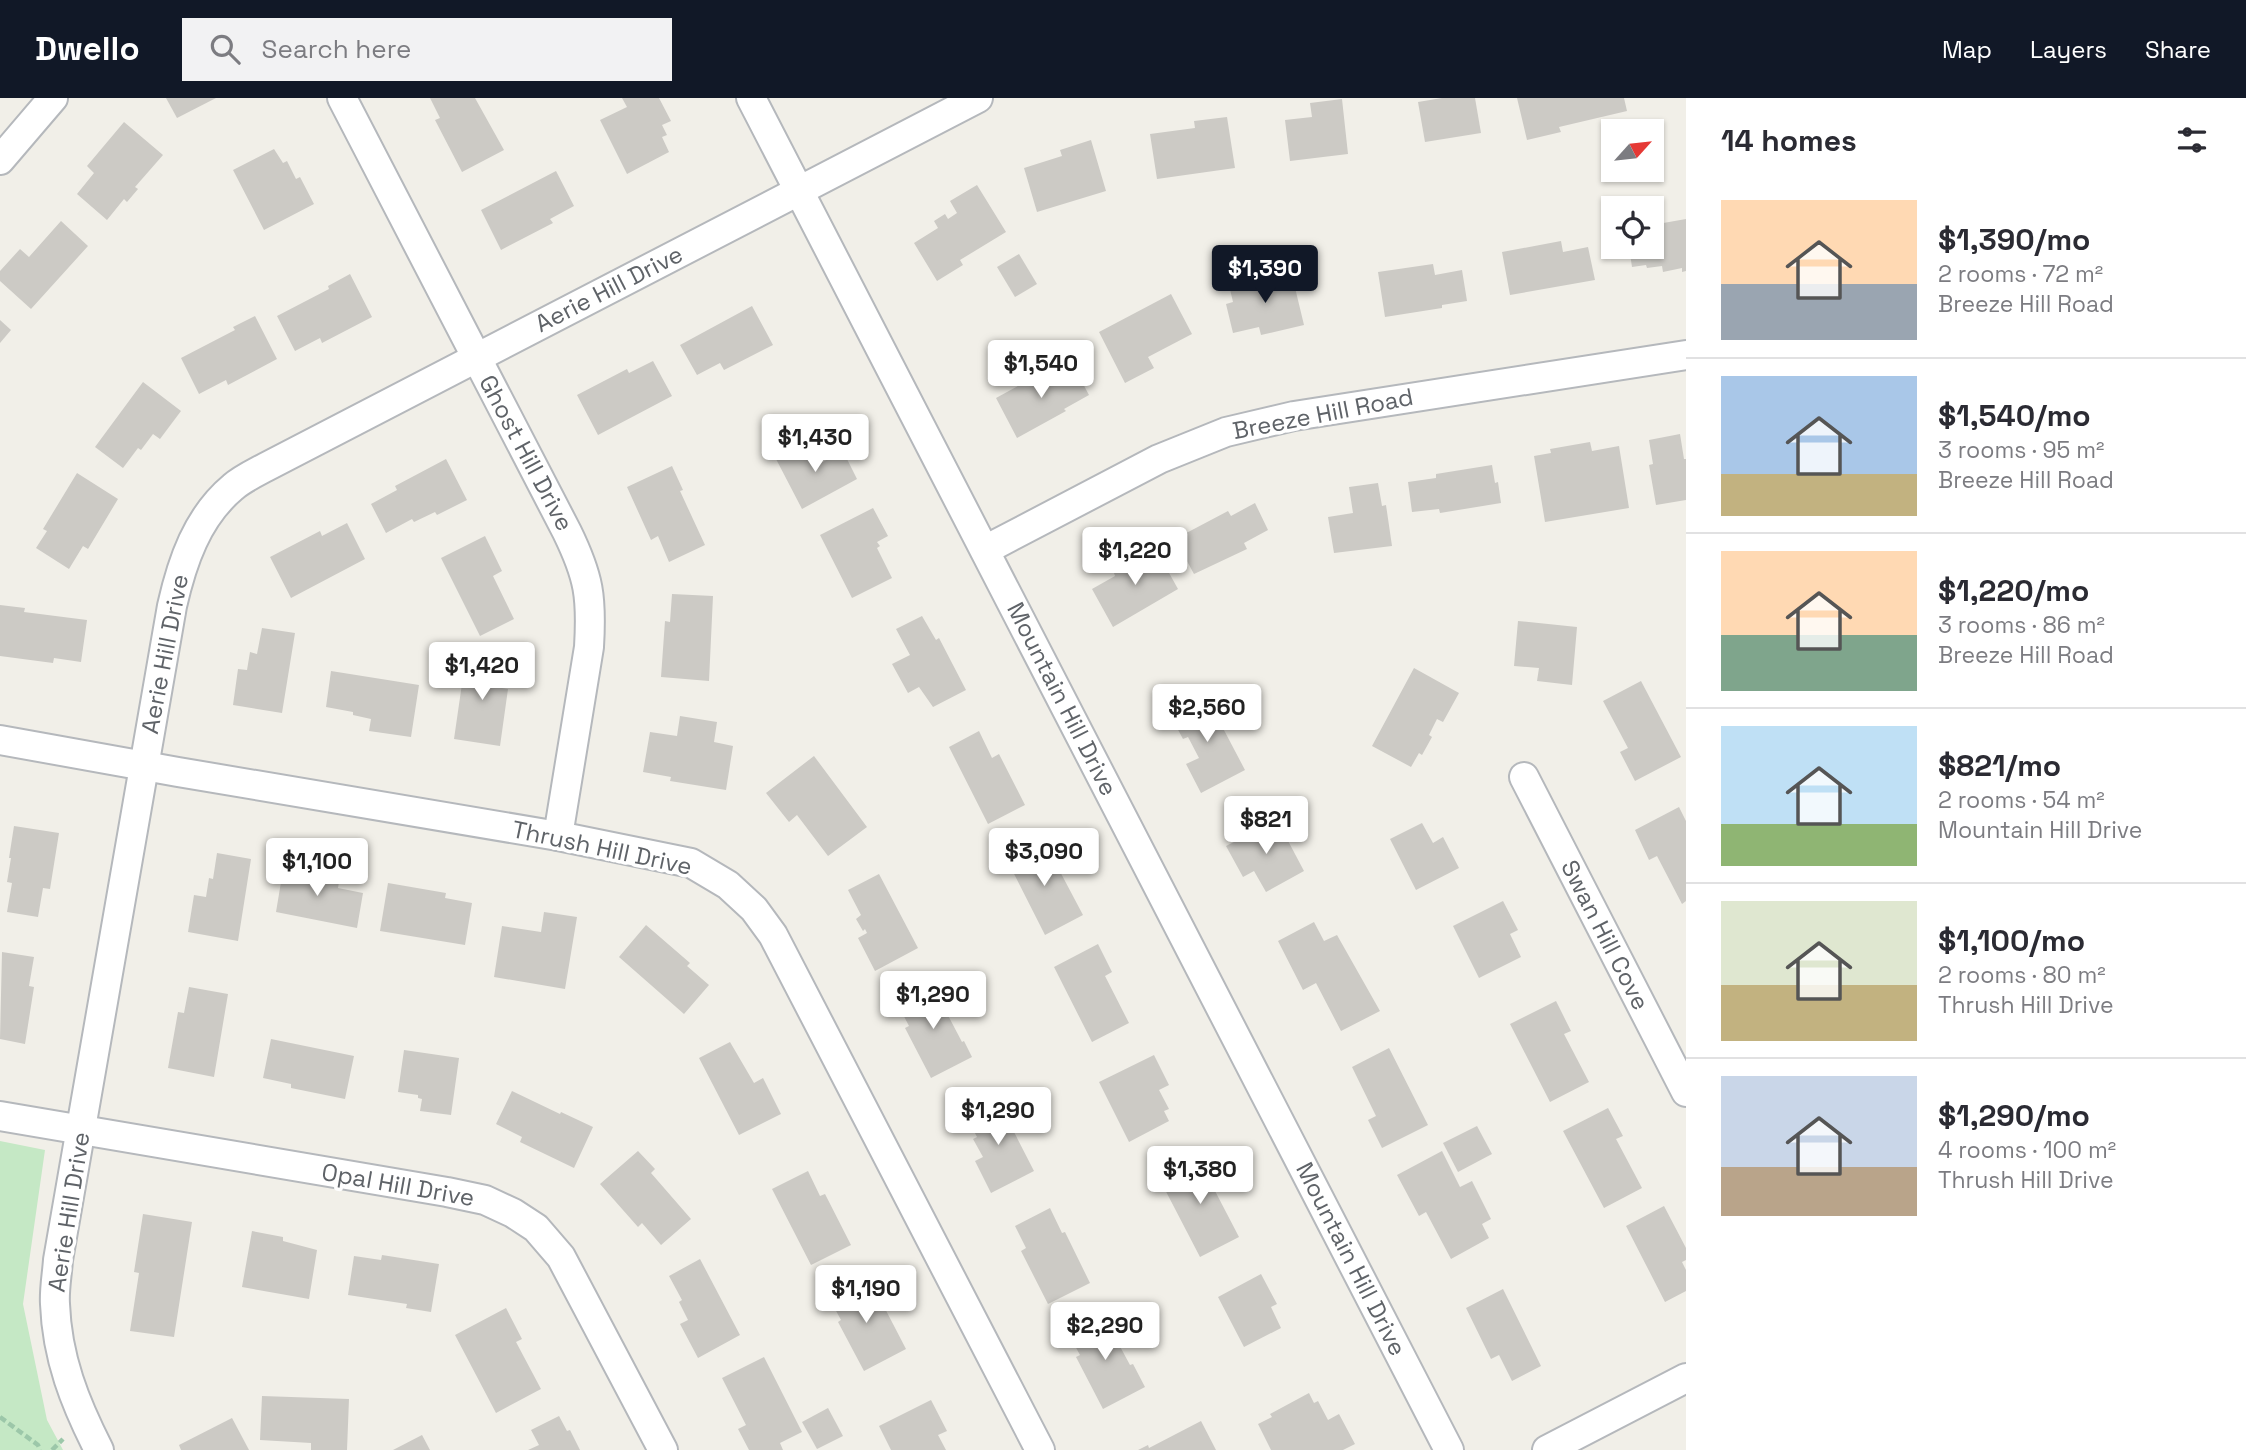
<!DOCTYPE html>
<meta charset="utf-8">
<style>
:root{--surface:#fff;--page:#f2f2f3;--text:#2b2b33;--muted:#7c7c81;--line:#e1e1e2;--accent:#111827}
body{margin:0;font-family:"Space Grotesk",sans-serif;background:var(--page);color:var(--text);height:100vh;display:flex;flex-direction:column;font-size:26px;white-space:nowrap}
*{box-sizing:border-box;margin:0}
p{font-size:23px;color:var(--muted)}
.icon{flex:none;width:38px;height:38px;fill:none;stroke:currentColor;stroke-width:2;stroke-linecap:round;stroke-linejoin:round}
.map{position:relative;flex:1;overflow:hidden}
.side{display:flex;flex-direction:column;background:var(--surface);width:560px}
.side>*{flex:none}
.needle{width:46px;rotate:63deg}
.tools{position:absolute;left:1601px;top:21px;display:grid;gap:14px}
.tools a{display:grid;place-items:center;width:63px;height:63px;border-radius:0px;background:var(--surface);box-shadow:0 2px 5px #0004;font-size:35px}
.price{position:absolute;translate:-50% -60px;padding:0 16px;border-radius:7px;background:#fff;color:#222;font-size:23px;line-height:46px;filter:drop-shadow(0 2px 4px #0008)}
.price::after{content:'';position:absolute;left:50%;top:42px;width:21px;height:16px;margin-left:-10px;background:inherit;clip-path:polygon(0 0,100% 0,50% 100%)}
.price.active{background:var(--accent);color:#fff}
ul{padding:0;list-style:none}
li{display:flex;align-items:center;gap:21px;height:175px;padding:0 35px}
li+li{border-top:2px solid var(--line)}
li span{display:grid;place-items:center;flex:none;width:196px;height:140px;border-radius:0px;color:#555}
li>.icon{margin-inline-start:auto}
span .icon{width:84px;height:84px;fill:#fffc;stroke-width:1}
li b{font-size:30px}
h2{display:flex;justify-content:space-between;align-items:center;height:84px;padding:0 35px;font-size:30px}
header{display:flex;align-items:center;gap:42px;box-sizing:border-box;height:98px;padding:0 35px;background:var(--accent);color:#fff}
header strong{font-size:33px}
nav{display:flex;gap:38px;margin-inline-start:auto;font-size:24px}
.search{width:490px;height:63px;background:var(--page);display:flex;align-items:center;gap:18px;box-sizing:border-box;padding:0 24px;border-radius:0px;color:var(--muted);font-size:26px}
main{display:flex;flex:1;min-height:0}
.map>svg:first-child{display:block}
.green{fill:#c5e8c5}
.building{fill:#cccac5}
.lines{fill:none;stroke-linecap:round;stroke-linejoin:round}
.minor-casing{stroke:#b5b8bc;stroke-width:32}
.path{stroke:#9cc7a9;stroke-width:4.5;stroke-dasharray:7 3.5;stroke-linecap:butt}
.minor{stroke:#fff;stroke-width:28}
.labels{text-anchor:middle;stroke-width:7;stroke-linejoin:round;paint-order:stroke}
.street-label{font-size:24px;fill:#5f6368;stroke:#fff}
</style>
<header>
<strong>Dwello</strong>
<div class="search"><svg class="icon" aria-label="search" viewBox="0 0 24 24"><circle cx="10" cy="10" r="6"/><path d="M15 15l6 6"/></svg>Search here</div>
<nav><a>Map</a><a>Layers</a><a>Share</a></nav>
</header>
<main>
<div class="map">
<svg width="1686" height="1352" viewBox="0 0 1686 1352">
<rect width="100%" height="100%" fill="#f1efe8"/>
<polygon class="green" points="0,1043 45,1052 23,1206 47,1322 63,1352 0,1352"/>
<g class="building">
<polygon points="166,0 216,0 177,20"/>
<polygon points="430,0 475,0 504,52 462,74 435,22 440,20"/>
<polygon points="622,0 659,0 671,23 662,27 667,37 662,39 669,54 627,76 600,22 627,9"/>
<polygon points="1442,0 1475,0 1481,35 1425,44 1418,4"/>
<polygon points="1517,0 1624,0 1627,13 1559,29 1561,34 1527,42"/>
<polygon points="1342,1 1348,56 1290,63 1285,22 1312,19 1310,5"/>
<polygon points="1227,19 1235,70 1157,81 1150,36 1195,30 1194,23"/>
<polygon points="124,24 163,57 135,89 138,91 127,104 124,101 107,122 77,96 94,75 87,68"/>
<polygon points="1091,42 1106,93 1037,114 1024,70 1062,58 1060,52"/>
<polygon points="274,51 283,65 287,63 296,81 300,79 314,106 264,132 233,72"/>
<polygon points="556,73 574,108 550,121 553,125 501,152 481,112"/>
<polygon points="977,87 1006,134 960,162 963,167 937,183 914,145 938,130 934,123 945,116 948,121 957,115 950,103"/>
<polygon points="1686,121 1686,173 1682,174 1682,170 1663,174 1662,168 1647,170 1646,167 1632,169 1629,149 1652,149 1652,127"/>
<polygon points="61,123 88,148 31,211 0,183 0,173 20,151 29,159"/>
<polygon points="1561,143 1563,154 1588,149 1595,182 1510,197 1502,154"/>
<polygon points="1019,156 1037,186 1015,199 997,169"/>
<polygon points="1433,166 1435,177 1462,172 1467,203 1442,207 1442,210 1385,219 1378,174"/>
<polygon points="1291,173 1304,227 1261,237 1259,229 1233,235 1226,206 1233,204 1229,187"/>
<polygon points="350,176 372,219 322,245 320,240 295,253 277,218 329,191 328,188"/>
<polygon points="1171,196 1192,236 1148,259 1154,270 1125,285 1099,234"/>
<polygon points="752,208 773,247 724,272 720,265 697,277 680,247"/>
<polygon points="255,218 277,261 228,287 226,282 199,296 181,260 235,232 233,229"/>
<polygon points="0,222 11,232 0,245"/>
<polygon points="653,263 672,298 598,337 577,297 627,271 629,275"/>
<polygon points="1074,269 1089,297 1064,311 1066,313 1017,340 996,300 1045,273 1049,282"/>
<polygon points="143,284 181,313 160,341 153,336 141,352 138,350 123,370 95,349"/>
<polygon points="1680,336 1684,361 1686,361 1686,402 1656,407 1649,367 1653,366 1649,342"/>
<polygon points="808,344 819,366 843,353 857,381 802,411 776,361"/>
<polygon points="1590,344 1592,353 1619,348 1629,410 1545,424 1534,358 1551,355 1550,351"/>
<polygon points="446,361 467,402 437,417 435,414 414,424 412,421 386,435 371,406 397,392 395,388"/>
<polygon points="1492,367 1495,385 1498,384 1501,405 1440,415 1439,411 1412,414 1408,384 1436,380 1436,376"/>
<polygon points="672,368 683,392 680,393 705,447 669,464 658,438 651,442 627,389"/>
<polygon points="77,375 118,401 88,451 83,448 69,471 36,450 47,433 43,431"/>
<polygon points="1378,385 1382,408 1386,407 1392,448 1334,455 1328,419 1353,415 1349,389"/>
<polygon points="1255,405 1268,432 1244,445 1247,451 1194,476 1175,441 1228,413 1231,418"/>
<polygon points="873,410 888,438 877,444 880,448 877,450 892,480 852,500 820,437"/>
<polygon points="347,425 365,461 291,500 270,459 320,433 322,438"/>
<polygon points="485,438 502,473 493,478 514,521 480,538 441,460"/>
<polygon points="1154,448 1178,491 1113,529 1092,491 1115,478 1114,475 1131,466 1128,462"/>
<polygon points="672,496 713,498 709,583 661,579 665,523 670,524"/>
<polygon points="0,507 25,510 24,514 87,522 81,564 54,560 53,565 0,558"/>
<polygon points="922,518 936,542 939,540 966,592 933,609 919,589 908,595 892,566 910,557 896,531"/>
<polygon points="1518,523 1577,529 1572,587 1537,583 1539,570 1514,568"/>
<polygon points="262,530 295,535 282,615 233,607 238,571 247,572 250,554 257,556"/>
<polygon points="466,558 506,564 502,590 508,591 500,648 454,641"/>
<polygon points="1414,570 1459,595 1443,624 1437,621 1429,637 1432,639 1422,657 1419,655 1411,669 1372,648"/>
<polygon points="331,573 419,587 411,639 369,633 371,621 353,617 353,614 326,609"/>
<polygon points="1641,583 1681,659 1635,683 1620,654 1628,650 1603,603"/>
<polygon points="1205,596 1245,672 1201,695 1186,666 1199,660 1188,639 1183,641 1169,615"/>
<polygon points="680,618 717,624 714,644 733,648 726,692 670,683 671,679 643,674 650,634 677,638"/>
<polygon points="979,633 992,660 999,656 1025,707 988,726 949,649"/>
<polygon points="814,658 867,729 828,758 797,717 789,724 766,695"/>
<polygon points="1679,709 1686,723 1686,803 1682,806 1657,758 1649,762 1635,732"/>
<polygon points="1277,722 1304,773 1266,794 1254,773 1243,779 1226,748"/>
<polygon points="1422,725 1433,745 1443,739 1459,770 1416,792 1390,741"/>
<polygon points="14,728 59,735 50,791 43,790 38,819 7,814 12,785 7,784 11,760 9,760"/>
<polygon points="1035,742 1049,770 1056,766 1083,817 1045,837 1005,758"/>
<polygon points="217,755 251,761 238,843 188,834 194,797 206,799 209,780 213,781"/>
<polygon points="284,766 322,773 320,780 339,784 338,790 363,795 357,830 276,814"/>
<polygon points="879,776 918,850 875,873 858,840 867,835 865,831 863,833 856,821 861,817 848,792"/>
<polygon points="388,785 446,795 445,800 472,805 465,847 380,833"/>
<polygon points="1503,803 1518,832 1510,836 1521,859 1479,880 1453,828"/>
<polygon points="544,814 577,819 565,891 494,879 502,828 541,834"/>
<polygon points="1314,824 1324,843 1337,837 1380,913 1341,933 1316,885 1303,892 1278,843"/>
<polygon points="646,827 690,865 687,868 709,887 684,916 619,859"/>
<polygon points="1098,846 1112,874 1105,878 1129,925 1092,944 1054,869"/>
<polygon points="2,854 34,859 29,888 34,889 25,946 0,941"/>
<polygon points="931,885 962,944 964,943 972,959 931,980 905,930 909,928 896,903"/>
<polygon points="189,889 228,896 214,979 168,970 178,914 184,915"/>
<polygon points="1556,903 1571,933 1564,936 1589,984 1550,1004 1510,926"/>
<polygon points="271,941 354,958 345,1001 291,990 291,986 263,980"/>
<polygon points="730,944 754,985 763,980 781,1016 739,1037 699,960"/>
<polygon points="1389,950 1428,1027 1382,1050 1368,1022 1376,1018 1352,969"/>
<polygon points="404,952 459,960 451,1017 420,1013 422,1001 418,1000 418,997 398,994"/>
<polygon points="1154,957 1169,987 1159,992 1169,1011 1164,1013 1169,1023 1129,1044 1099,984"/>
<polygon points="512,993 560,1016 561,1014 593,1029 574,1070 520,1044 522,1039 496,1026"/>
<polygon points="996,999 1034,1073 991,1095 975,1063 983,1059 973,1041 977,1039 965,1016"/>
<polygon points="1608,1010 1623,1038 1616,1041 1642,1090 1604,1110 1563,1033"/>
<polygon points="1477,1028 1492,1056 1458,1074 1443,1045"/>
<polygon points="638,1053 655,1071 651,1075 691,1121 661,1147 642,1125 638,1129 600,1086"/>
<polygon points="1442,1053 1460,1089 1472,1083 1491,1121 1482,1126 1489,1140 1451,1161 1426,1114 1419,1118 1397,1077"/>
<polygon points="1206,1058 1222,1087 1214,1091 1239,1139 1200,1159 1160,1082"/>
<polygon points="808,1073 820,1098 825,1096 851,1147 811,1167 772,1091"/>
<polygon points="1664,1108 1686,1150 1686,1162 1682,1164 1686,1172 1686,1193 1665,1204 1626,1128"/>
<polygon points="1050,1110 1062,1135 1065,1134 1090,1185 1048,1206 1021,1153 1026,1150 1015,1128"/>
<polygon points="143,1116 192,1124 174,1239 130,1233 139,1175 134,1174"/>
<polygon points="252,1133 283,1139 283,1143 317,1152 309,1201 242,1189"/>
<polygon points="382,1157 439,1166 431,1214 406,1210 407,1206 348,1197 354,1158 381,1162"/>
<polygon points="700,1161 740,1237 698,1260 680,1226 688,1222 679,1204 682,1202 669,1178"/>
<polygon points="1261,1176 1277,1206 1271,1209 1281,1230 1244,1249 1218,1199"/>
<polygon points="863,1179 874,1202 879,1199 906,1251 864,1273 838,1224 841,1222 828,1198"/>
<polygon points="1503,1191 1541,1268 1512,1283 1499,1257 1491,1261 1466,1210"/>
<polygon points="506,1210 522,1241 516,1244 541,1291 496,1315 455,1237"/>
<polygon points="1102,1215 1130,1267 1133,1266 1145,1289 1103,1311 1076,1259 1080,1257 1067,1233"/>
<polygon points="764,1259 802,1334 780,1345 783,1352 749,1352 738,1331 746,1327 722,1280"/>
<polygon points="1309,1295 1314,1305 1318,1303 1328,1322 1339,1316 1355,1346 1343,1352 1271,1352 1258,1326 1272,1319 1270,1316"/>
<polygon points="262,1298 349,1301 347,1352 311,1352 311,1345 260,1342"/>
<polygon points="931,1302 947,1333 938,1337 946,1352 891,1352 879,1328"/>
<polygon points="828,1310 843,1338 817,1351 802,1324"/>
<polygon points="559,1318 567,1333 570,1332 580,1352 528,1352 539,1347 531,1332"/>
<polygon points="232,1320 249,1352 181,1352 179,1347"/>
<polygon points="1201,1323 1216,1352 1138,1352 1148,1347 1149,1350"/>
<polygon points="422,1337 430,1352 393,1352"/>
</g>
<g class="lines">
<defs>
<g id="minor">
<path d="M 342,0 L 567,434 C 589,479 592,499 589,549 L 558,738"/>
<polyline points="751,0 1449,1352"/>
<polyline points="0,62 53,0"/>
<polyline points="985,452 1159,361 1226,334 1294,318 1686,257"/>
<polyline points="0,642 178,674 558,738 691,765 728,787 754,811 773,837 1040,1352"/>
<polyline points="1524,679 1686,994"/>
<polyline points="0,1018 447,1094 485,1102 513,1115 536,1130 561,1159 663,1352"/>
<path d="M 99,1352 C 75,1305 57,1260 55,1206 C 54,1192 57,1177 58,1162 L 172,508 C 182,464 197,419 233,389 C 242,381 255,375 266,369 L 978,0"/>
<polyline points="1547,1352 1686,1280"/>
</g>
</defs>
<use href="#minor" class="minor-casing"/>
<g class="path">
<polyline points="0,1319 38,1347 40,1352"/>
<polyline points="52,1352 63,1341"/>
</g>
<use href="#minor" class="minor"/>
</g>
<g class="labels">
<g class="street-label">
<text transform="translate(609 191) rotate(-27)" y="8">Aerie Hill Drive</text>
<text transform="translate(1323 316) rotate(-11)" y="8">Breeze Hill Road</text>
<text transform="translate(526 355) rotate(62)" y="8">Ghost Hill Drive</text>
<text transform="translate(165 556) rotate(-79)" y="8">Aerie Hill Drive</text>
<text transform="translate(1062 601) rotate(63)" y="8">Mountain Hill Drive</text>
<text transform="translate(602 750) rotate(12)" y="8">Thrush Hill Drive</text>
<text transform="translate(1605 837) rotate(63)" y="8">Swan Hill Cove</text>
<text transform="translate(398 1087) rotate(10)" y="8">Opal Hill Drive</text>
<text transform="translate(69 1114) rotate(-81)" y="8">Aerie Hill Drive</text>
<text transform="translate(1351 1161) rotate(63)" y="8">Mountain Hill Drive</text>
</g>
</g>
</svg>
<div class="tools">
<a><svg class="needle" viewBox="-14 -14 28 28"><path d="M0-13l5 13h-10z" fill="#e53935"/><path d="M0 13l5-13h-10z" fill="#7c7c81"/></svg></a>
<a><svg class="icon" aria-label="locate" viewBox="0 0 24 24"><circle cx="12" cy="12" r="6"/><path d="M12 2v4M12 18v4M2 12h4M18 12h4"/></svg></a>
</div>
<b class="price active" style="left:1265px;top:207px">$1,390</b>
<b class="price" style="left:1041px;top:302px">$1,540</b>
<b class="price" style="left:815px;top:376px">$1,430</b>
<b class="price" style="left:1135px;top:489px">$1,220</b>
<b class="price" style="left:482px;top:604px">$1,420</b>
<b class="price" style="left:1207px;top:646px">$2,560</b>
<b class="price" style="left:1266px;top:758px">$821</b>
<b class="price" style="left:1044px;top:790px">$3,090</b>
<b class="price" style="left:317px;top:800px">$1,100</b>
<b class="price" style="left:933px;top:933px">$1,290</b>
<b class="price" style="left:998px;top:1049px">$1,290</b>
<b class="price" style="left:1200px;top:1108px">$1,380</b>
<b class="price" style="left:866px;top:1227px">$1,190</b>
<b class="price" style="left:1105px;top:1264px">$2,290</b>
</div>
<section class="side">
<h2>14 homes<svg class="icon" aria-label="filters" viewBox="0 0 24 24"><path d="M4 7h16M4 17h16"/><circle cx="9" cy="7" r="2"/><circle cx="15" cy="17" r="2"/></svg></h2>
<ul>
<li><span style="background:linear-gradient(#ffd9b3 60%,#9aa5b1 0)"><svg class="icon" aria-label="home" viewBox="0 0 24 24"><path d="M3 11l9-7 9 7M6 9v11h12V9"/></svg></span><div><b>$1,390/mo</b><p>2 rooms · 72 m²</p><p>Breeze Hill Road</p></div></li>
<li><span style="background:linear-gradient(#a9c7e8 70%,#c2b280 0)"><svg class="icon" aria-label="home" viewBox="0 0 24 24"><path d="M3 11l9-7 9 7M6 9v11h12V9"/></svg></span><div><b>$1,540/mo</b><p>3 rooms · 95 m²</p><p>Breeze Hill Road</p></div></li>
<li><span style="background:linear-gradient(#ffd9b3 60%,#7fa58c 0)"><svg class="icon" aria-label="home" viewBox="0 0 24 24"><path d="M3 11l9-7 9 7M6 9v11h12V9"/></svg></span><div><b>$1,220/mo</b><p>3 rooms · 86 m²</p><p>Breeze Hill Road</p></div></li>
<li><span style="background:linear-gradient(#bfe0f5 70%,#8fb573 0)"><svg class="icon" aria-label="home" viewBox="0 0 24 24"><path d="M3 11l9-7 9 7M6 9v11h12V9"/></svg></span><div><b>$821/mo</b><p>2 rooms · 54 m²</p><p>Mountain Hill Drive</p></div></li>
<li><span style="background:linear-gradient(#dfe7d0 60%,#c2b280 0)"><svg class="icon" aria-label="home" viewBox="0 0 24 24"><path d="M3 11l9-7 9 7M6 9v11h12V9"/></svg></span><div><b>$1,100/mo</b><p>2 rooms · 80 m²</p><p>Thrush Hill Drive</p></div></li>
<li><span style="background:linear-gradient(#c9d6e8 65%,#b9a48a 0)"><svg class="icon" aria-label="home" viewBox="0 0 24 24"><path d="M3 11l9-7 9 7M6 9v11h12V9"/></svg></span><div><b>$1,290/mo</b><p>4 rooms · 100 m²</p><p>Thrush Hill Drive</p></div></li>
</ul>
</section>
</main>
